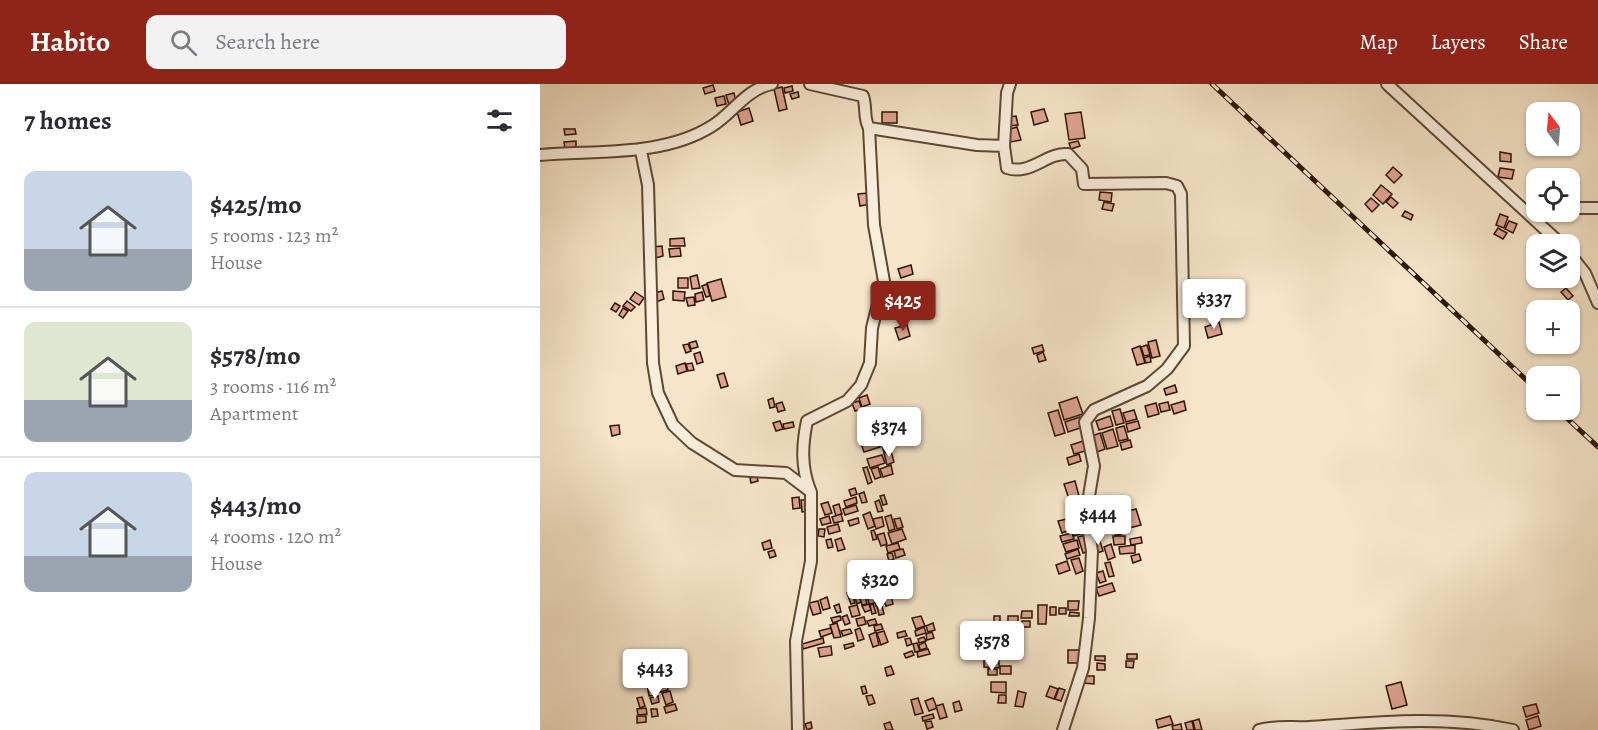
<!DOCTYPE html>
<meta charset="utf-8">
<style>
:root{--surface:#fff;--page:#f2f2f3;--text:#2b2b33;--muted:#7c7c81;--line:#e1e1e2;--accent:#8f2418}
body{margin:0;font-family:Alegreya,serif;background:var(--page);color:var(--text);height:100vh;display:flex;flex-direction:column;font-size:22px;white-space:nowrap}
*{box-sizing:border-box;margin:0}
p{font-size:20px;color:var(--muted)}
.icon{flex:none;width:33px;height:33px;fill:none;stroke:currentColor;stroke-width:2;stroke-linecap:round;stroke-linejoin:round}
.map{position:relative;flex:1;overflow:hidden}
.drawer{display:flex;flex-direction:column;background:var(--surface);width:540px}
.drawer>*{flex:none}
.needle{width:39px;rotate:344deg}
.controls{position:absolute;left:986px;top:18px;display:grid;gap:12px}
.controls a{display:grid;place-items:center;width:54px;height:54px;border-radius:12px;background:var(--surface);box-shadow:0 2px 4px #0004;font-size:30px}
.price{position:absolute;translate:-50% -51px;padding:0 14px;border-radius:6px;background:#fff;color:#222;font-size:20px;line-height:39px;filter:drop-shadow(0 2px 3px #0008)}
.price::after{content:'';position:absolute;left:50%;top:36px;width:18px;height:14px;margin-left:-9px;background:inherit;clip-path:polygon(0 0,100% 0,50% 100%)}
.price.current{background:var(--accent);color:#fff}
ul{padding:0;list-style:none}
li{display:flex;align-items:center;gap:18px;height:150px;padding:0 24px}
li+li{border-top:2px solid var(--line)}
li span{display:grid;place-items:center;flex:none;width:168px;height:120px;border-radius:12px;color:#555}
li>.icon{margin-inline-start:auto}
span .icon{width:72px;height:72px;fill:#fffc;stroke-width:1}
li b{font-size:26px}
h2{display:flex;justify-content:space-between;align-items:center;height:72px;padding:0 24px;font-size:26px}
header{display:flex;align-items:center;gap:36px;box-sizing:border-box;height:84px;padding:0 30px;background:var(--accent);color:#fff}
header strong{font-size:28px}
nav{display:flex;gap:33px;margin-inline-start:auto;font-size:21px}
.search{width:420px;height:54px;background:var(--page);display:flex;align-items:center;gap:15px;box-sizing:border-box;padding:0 21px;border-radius:12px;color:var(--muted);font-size:22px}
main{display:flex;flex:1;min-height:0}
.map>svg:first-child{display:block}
.building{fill:#dea493;stroke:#2d1400;stroke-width:1.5}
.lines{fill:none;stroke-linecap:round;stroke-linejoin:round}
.minor-casing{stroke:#5f4832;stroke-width:14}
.minor{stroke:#f9eedd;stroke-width:10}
.rail-casing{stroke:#2d1400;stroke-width:5}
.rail{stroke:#f9eedd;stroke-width:3;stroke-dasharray:9;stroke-linecap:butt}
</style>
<header>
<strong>Habito</strong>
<div class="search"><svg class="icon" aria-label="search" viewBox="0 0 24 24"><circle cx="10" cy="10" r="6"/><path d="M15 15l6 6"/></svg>Search here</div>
<nav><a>Map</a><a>Layers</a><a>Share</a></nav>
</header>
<main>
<section class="drawer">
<h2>7 homes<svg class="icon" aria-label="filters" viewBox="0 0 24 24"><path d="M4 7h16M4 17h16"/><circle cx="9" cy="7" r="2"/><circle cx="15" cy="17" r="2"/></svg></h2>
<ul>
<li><span style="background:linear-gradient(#c9d6e8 65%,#9aa5b1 0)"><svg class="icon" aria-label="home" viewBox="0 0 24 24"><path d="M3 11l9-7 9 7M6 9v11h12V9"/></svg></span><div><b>$425/mo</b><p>5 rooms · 123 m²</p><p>House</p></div></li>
<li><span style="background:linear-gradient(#dfe7d0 65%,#9aa5b1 0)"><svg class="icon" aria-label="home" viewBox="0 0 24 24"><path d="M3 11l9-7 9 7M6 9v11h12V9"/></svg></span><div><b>$578/mo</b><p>3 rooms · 116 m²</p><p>Apartment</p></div></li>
<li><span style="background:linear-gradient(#c9d6e8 70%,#9aa5b1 0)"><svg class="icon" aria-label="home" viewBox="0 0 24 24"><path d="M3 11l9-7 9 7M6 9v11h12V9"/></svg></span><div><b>$443/mo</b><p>4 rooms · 120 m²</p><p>House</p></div></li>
</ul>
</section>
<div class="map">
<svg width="1058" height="646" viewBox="0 0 1058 646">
<rect width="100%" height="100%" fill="#f6e5ca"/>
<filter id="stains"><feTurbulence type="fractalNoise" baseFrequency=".00333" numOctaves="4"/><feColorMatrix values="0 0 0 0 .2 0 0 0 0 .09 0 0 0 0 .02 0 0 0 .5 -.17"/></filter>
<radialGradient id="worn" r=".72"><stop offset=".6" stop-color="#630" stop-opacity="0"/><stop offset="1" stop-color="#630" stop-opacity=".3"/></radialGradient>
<g class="building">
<polygon points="173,1 175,7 165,10 163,4"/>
<polygon points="252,2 253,7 245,9 244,4"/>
<polygon points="242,3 247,25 239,27 234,5"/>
<polygon points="258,8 259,13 252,15 250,10"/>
<polygon points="194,9 196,19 189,21 186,11"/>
<polygon points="184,12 186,20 177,22 175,14"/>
<polygon points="209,24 213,37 201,41 197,28"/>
<polygon points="504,25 508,37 494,41 491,28"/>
<rect x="342" y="28" width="15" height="11"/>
<polygon points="541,28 545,54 529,56 525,30"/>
<polygon points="476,32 478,41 469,42 468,33"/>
<polygon points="477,43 481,56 471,58 467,46"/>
<polygon points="24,45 35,45 36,50 25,51"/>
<polygon points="36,57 36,64 25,65 24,58"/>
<polygon points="538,57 540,62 531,65 529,59"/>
<polygon points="960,68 971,70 971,78 960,77"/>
<polygon points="853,83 862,91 854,99 846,91"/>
<polygon points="960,84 974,86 972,95 958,93"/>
<polygon points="841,101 852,110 843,120 833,111"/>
<polygon points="560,108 572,109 571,118 559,116"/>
<polygon points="328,109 330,120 320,122 318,110"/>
<polygon points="851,113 858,119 853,124 846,118"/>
<polygon points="831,114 839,121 832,128 825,120"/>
<polygon points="564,118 574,120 572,127 562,125"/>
<polygon points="865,127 873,131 871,136 862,132"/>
<polygon points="960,130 968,133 964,144 956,141"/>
<polygon points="969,137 977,140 973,149 965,145"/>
<polygon points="958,144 967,149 963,155 954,150"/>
<polygon points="144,154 145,162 130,162 130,155"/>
<polygon points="122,162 123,172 115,174 113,163"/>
<polygon points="140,164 141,172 130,173 129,165"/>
<polygon points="371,181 373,190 361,194 358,185"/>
<polygon points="157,191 160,204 152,205 150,193"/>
<rect x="138" y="194" width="10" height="10"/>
<polygon points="181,195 186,213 172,217 167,199"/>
<polygon points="167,200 170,212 166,213 162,202"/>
<polygon points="369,202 373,216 362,219 358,206"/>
<polygon points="668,202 673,218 660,222 655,206"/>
<polygon points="356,204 359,216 351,219 347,207"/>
<polygon points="1026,204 1033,212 1028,216 1021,208"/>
<polygon points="122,207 124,215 116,218 114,209"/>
<polygon points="133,207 145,208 144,217 133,216"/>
<polygon points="95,208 104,214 99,221 90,215"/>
<polygon points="162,208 164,216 156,218 155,210"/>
<polygon points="154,213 155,221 148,222 146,214"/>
<polygon points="380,213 383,224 377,226 374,215"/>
<polygon points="87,217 95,223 91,227 83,222"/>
<polygon points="75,219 80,222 76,228 71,225"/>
<polygon points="83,224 88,227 83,234 79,231"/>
<polygon points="369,226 372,234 363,237 361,229"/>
<polygon points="679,238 682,250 668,254 665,243"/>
<polygon points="367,241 370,252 359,256 355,244"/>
<polygon points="616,256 620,272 612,274 608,258"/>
<polygon points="156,257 158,263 151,265 149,259"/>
<polygon points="148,260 151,267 146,269 143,261"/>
<polygon points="502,261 504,267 494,270 492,264"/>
<polygon points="607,261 610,271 604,272 601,263"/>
<polygon points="600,262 605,279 597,281 592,265"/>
<polygon points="160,268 163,278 157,280 154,270"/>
<polygon points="503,268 506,276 499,278 497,271"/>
<polygon points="610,272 611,278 606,279 604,274"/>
<polygon points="145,279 147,287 138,290 136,282"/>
<polygon points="152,279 154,286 148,287 146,280"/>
<polygon points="184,289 188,302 181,304 177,291"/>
<polygon points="635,301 637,308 626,311 624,305"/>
<polygon points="327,311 330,320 322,323 319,314"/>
<polygon points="537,313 543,330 524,336 519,319"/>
<polygon points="233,314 235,323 230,324 228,316"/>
<polygon points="319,317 322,325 315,327 312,319"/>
<polygon points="644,317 646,326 634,330 631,321"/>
<polygon points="242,318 245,326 238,328 236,320"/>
<polygon points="628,318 630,326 621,328 619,320"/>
<polygon points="616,319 619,330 608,333 605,322"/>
<polygon points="580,325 584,339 576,341 572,327"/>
<polygon points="518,326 525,349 515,352 508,329"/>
<polygon points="594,326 597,335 586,338 583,329"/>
<polygon points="570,332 573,342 559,346 556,337"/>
<polygon points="540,333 543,343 528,348 525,338"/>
<polygon points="240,337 243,345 236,347 233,339"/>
<polygon points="598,337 600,344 588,348 586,340"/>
<polygon points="253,338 254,343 244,345 243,340"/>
<polygon points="79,341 80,350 72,352 70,342"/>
<polygon points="584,342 588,355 579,357 576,344"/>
<polygon points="573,345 578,362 567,365 562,349"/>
<polygon points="335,349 340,363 324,368 319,354"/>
<polygon points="560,349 565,365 557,368 552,352"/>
<polygon points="349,353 353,365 344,368 340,356"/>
<polygon points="546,356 549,366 534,370 531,361"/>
<polygon points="590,356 592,363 582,366 580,359"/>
<polygon points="351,367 354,378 347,381 344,369"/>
<polygon points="539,370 541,377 529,381 527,374"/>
<polygon points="342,371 345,379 330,384 327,375"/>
<polygon points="351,381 353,390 343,393 340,385"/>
<polygon points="327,383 332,398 328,400 323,384"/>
<polygon points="338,383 341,393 335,395 331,385"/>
<polygon points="217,392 218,397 211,399 210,394"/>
<polygon points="535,397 539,412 529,415 524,400"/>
<polygon points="315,404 317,410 311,412 309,406"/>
<polygon points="324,408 327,418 322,419 319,410"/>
<polygon points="344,411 347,420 343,421 340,412"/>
<polygon points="259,413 260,424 253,425 252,414"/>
<polygon points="316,413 317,419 306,423 304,417"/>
<polygon points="261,416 268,416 269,427 262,428"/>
<polygon points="339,416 343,427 338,428 335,418"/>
<polygon points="538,416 541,425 530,429 527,419"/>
<polygon points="288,418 292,429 285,431 281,420"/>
<polygon points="299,420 302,430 296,432 293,422"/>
<polygon points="316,421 318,427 305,431 303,425"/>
<polygon points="574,424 578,435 567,439 563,428"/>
<polygon points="596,425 601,441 589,444 584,428"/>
<polygon points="330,428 335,442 328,445 323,431"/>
<polygon points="540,428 542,436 532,440 530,432"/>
<polygon points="301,430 303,437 294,439 292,433"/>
<polygon points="351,431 355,445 349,447 345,433"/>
<polygon points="289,432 291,439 282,441 280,435"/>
<polygon points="342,433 344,442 336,445 333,435"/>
<polygon points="318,434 319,439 310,442 308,437"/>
<polygon points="360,434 363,443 357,445 354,435"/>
<polygon points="527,435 530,446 522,449 518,437"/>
<polygon points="580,437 583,449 576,452 572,439"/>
<polygon points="543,438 546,448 534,452 531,442"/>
<polygon points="563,438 565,446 560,447 557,440"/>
<polygon points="298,440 300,447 289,450 287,443"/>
<polygon points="279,445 285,445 284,453 278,452"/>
<polygon points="362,445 366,455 352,460 348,449"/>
<polygon points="334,446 337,455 333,456 331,447"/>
<polygon points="344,449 347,460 341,462 337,451"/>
<polygon points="532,449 534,455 522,458 520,452"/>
<polygon points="545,451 550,467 543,469 538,453"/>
<polygon points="573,452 585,452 585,460 574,461"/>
<polygon points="601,453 602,459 591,461 590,455"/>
<polygon points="301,454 305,465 298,467 295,456"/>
<polygon points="559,454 563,467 557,469 553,456"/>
<polygon points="291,455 293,463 288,464 286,456"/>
<polygon points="230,456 232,464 224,466 222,459"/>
<polygon points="537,456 539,464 526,468 523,460"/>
<polygon points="358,459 360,465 348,469 346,462"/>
<polygon points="571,460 575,473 568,476 564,463"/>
<polygon points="595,461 595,469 580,470 579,463"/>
<polygon points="363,465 365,471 356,474 354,467"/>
<polygon points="538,465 540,471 527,475 525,470"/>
<polygon points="234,466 236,472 230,474 228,468"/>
<polygon points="352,469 354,475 349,477 347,470"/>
<polygon points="599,470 601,476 593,479 591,472"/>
<polygon points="539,474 543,487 536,490 531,476"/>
<polygon points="352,477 356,487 350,488 347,478"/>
<polygon points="527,477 530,486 519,490 516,481"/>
<polygon points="570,478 574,492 569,493 565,479"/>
<polygon points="563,487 566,497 560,499 556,489"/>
<polygon points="325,491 328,500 322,502 319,493"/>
<polygon points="334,494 337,503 332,504 330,495"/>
<polygon points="572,499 575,507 559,512 556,504"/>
<polygon points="312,508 315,519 311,520 307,509"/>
<polygon points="318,509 321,518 317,520 314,510"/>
<polygon points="332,510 335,519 329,520 327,511"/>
<polygon points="340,510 343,520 336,522 333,512"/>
<polygon points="351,511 353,520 346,522 343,514"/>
<polygon points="325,512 327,520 322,521 320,514"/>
<polygon points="287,513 290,524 283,526 280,516"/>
<polygon points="278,517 281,529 273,531 269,519"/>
<polygon points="528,517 539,517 538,526 528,526"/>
<polygon points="299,520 301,528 297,529 294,522"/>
<polygon points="329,520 331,526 325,528 322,522"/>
<polygon points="333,520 336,529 332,530 330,521"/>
<polygon points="317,521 320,531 312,533 309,523"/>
<polygon points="498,521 507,521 506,540 498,540"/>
<polygon points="342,522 344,530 339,531 337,523"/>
<rect x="510" y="523" width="6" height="8"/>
<rect x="519" y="524" width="7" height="6"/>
<polygon points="482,527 492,527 492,534 481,534"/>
<polygon points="530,528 539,529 539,532 529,532"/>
<polygon points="307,531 310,539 305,541 302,533"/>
<polygon points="300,532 301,536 293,539 291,534"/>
<polygon points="381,532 385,542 376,545 372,534"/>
<rect x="454" y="532" width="6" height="8"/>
<rect x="468" y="532" width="10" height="8"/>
<polygon points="324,533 326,540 318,542 316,535"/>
<polygon points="335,535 337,540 329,542 327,537"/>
<rect x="482" y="537" width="8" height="6"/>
<polygon points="297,539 301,553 294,554 290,541"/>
<polygon points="393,539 395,546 388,548 386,542"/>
<polygon points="341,540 343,545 335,547 334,542"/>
<polygon points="384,543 386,549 376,552 375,547"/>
<rect x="464" y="543" width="13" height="9"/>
<polygon points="291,544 292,549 281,553 279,547"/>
<polygon points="320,544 324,555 318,557 315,546"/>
<polygon points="310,545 312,549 303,552 301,547"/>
<polygon points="344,547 348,558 341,561 337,549"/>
<polygon points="365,547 367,552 358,554 357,549"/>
<polygon points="336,548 339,561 333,563 329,551"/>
<polygon points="392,548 394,554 387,556 386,550"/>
<polygon points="384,553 386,557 379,559 378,555"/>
<polygon points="283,554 284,559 263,565 262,560"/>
<polygon points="370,554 372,560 367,562 365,555"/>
<polygon points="450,554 455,567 447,570 443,556"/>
<polygon points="454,554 468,555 468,561 454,561"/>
<polygon points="385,558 387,564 380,566 379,561"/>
<polygon points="313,559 314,562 305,565 304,561"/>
<polygon points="377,559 380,567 375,568 373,560"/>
<polygon points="291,562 292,571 280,573 278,564"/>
<polygon points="388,565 390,570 378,573 377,568"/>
<rect x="528" y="566" width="12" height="13"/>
<polygon points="372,567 374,571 366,574 364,570"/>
<rect x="587" y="570" width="10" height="5"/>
<polygon points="555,572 565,572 565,577 555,576"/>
<polygon points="444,575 459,576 459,584 444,583"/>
<polygon points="586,577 594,577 593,584 586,583"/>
<polygon points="557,579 565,580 565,586 557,586"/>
<polygon points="351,582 354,590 347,592 345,584"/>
<rect x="460" y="582" width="11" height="8"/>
<rect x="448" y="585" width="9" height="6"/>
<polygon points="120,586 122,594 116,596 114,588"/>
<polygon points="113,588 117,611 109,612 105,589"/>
<polygon points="544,592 554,592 554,600 543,599"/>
<polygon points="127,598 128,606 120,608 118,600"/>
<polygon points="451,598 466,598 466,609 451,608"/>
<polygon points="861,598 867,621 852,625 846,602"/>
<polygon points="325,602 327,609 323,610 321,603"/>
<polygon points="510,602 518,605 514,615 506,612"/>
<polygon points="519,604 525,606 521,617 515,615"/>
<polygon points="130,607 133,618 126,621 122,609"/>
<polygon points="478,607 486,609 483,623 475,622"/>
<polygon points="332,611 335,619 329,621 326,612"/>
<polygon points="459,611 466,611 466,619 458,619"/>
<polygon points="118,612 119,618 112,620 110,614"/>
<polygon points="102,613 105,622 100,624 97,614"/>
<polygon points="378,614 383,629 375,631 371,616"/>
<polygon points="393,614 397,624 389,627 385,617"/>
<polygon points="419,617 422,626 415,628 413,619"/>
<polygon points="135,620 137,626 126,629 124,623"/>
<polygon points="403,620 407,633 400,635 396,622"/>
<polygon points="996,620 999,629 986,633 983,623"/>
<polygon points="106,624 107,630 98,631 97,625"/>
<polygon points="111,625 117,625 118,632 112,633"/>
<polygon points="393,630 394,634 383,637 382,633"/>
<polygon points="97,632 106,632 106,638 97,639"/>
<polygon points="630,632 633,640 618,644 616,636"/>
<polygon points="998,632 1001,642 989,646 986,636"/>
<polygon points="659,635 662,646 655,646 653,637"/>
<polygon points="391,637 393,643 387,645 385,638"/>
<polygon points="652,637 654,646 647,646 645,639"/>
<polygon points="271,638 272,644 267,646 265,640"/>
<polygon points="350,638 353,646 346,646 344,640"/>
<polygon points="641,640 642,646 633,646 632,642"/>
</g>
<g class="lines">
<defs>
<g id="minor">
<path d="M 270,0 L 323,12 C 327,24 323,33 329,44 L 437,61 L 464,62 L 467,84 C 490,92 507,68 528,70 L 542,85 L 544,100 L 626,99 L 637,102 L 641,110 L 644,262 L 627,285 L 607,302 L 554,326 L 545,338 L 554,382 L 546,430 L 552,467 L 549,534 L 543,584 L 523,646"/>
<polyline points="847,0 1021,160"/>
<polyline points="464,62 467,9 470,0"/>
<polyline points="101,67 108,101 113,279 118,309 133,341 152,359 195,386 246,389 271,408 271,477 256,557 258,646"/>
<path d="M 0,71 C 56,66 123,73 172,42 C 192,30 206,5 232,0"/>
<polyline points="1029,124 1058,124"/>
<polyline points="1029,169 1045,189 1058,219"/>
<path d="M 270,406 C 261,383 262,361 267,337 L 307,317 L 321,301 L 330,279 L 332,244 L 339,216 L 345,203 L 334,141 L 329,44"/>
<path d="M 719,646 C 736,641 752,644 770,643 C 838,638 906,631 973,646"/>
</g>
</defs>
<use href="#minor" class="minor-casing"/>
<use href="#minor" class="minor"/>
<defs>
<g id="rail">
<polyline points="672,0 996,305"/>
<polyline points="1018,326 1058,363"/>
</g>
</defs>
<use href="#rail" class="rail-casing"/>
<use href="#rail" class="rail"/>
</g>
<rect width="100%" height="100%" filter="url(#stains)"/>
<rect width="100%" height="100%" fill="url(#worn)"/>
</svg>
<div class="controls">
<a><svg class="needle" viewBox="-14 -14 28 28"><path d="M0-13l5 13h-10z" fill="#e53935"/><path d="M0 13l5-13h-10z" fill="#7c7c81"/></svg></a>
<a><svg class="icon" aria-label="locate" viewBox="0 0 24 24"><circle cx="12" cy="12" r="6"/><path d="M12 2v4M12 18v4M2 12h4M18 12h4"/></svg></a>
<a><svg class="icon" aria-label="layers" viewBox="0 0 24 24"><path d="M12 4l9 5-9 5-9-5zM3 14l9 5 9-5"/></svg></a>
<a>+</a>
<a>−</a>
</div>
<b class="price" style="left:674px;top:246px">$337</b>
<b class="price current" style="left:363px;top:248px">$425</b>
<b class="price" style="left:349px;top:374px">$374</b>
<b class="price" style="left:558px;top:462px">$444</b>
<b class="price" style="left:340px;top:527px">$320</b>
<b class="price" style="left:452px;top:588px">$578</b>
<b class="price" style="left:115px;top:616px">$443</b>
</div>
</main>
